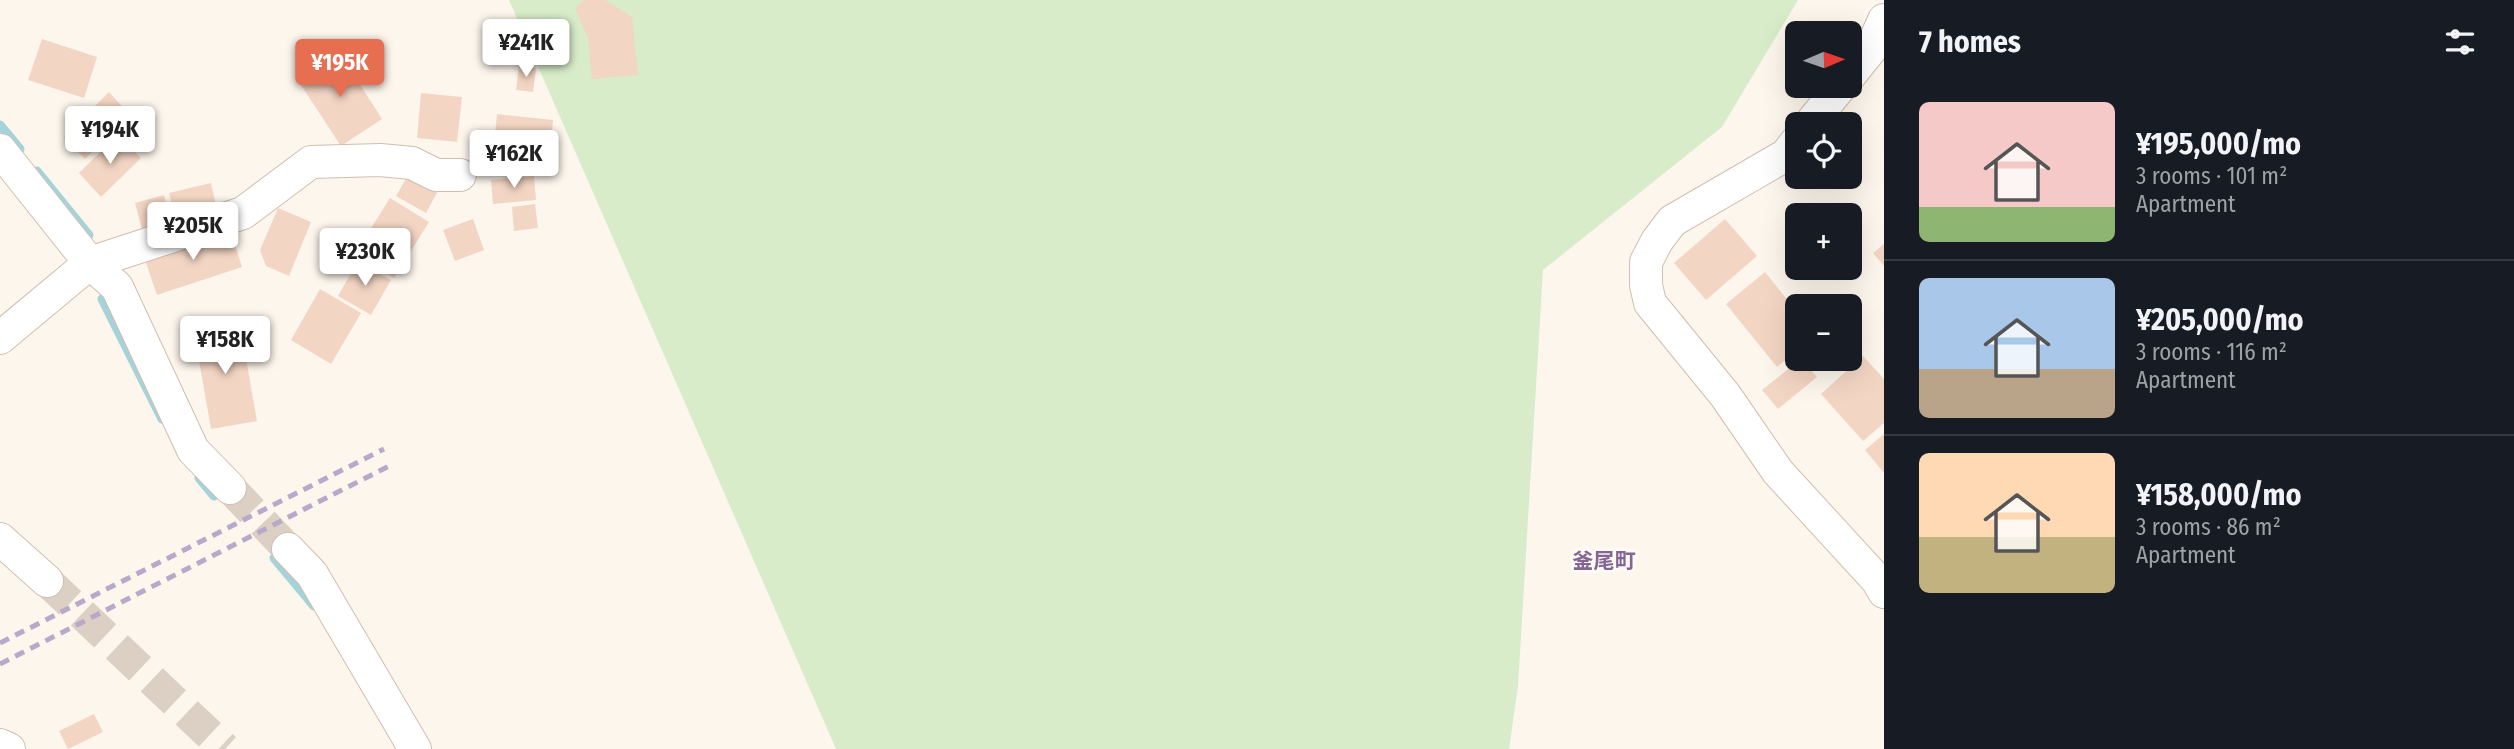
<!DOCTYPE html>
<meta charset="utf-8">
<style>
:root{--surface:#171b24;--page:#20242c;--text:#f1f3f6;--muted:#9ea1a6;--line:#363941;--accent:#e76f51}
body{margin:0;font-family:"Fira Sans Condensed","Noto Sans JP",sans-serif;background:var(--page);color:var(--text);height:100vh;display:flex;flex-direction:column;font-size:26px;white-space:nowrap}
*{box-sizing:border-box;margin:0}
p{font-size:23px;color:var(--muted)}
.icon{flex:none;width:38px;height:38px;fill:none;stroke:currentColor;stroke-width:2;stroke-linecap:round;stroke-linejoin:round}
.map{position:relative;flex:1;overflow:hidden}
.panel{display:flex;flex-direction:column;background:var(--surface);width:630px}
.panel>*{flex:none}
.needle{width:46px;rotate:88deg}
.tools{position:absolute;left:1785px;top:21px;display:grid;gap:14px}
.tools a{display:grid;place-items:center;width:77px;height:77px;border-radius:10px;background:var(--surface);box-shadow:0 7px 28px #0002;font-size:35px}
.price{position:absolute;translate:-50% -60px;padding:0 16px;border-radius:7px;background:#fff;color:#222;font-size:23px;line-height:46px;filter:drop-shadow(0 2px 4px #0008)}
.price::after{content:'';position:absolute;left:50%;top:42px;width:21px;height:16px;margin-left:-10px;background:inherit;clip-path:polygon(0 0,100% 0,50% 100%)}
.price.active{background:var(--accent);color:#fff}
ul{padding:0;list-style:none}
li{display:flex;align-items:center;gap:21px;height:175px;padding:0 35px}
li+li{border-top:2px solid var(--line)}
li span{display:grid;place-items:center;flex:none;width:196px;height:140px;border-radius:10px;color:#555}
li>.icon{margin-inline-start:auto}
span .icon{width:84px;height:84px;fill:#fffc;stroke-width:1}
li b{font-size:30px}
h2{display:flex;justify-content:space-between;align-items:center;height:84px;padding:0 35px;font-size:30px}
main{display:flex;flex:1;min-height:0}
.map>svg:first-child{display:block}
.green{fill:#d8ecc9}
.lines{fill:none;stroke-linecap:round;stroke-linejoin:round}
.stream{stroke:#a5d3da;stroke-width:9}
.building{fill:#f3d5c3}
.minor-tunnel{stroke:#dcd0c4;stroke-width:32;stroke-dasharray:32 16;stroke-linecap:butt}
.minor-casing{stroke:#d1beb0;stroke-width:34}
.minor{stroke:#fff;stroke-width:32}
.rail{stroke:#b9a8c9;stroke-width:5;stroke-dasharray:10 7;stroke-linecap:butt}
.labels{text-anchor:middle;stroke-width:6;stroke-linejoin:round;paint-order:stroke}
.quarter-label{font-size:21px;font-weight:bold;fill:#846695;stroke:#fffaf3}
</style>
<main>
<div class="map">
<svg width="1884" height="749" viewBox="0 0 1884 749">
<rect width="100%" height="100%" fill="#fdf6ec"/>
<polygon class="green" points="509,0 1798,0 1722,127 1543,270 1518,686 1509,749 836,749"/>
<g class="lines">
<g class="stream">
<polyline points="0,125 20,149"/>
<polyline points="37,171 89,235"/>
<polyline points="102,299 162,419"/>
<polyline points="199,478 214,496"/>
<polyline points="274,558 314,606"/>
</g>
</g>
<g class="building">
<polygon points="585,0 605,0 632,17 638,75 592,79 588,38 575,8"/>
<polygon points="42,39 97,57 84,98 28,80"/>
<polygon points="339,52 382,119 341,146 297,79"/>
<polygon points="519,66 536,68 533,92 516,90"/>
<polygon points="109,92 130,115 85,159 64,137"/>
<polygon points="421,93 462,97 457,142 417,138"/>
<polygon points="497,114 553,120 549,163 481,156 483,144 494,145"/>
<polygon points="118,135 141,158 101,197 79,173"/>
<polygon points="410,172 439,189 426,213 396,196"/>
<polygon points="534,176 536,200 493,204 491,180"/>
<polygon points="211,183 218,214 177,224 169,193"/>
<polygon points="164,195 172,225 143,233 135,203"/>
<polygon points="390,198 429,222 394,278 355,254"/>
<polygon points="535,204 538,228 514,231 512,207"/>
<polygon points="278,208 311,222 289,276 266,266 260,250"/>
<polygon points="473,219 484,250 455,261 443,230"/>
<polygon points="1725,219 1757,256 1706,300 1674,263"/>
<polygon points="230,229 242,267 157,295 144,257"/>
<polygon points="1884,244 1884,266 1873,253"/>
<polygon points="358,261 391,280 371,315 338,296"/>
<polygon points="1765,272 1797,312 1797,350 1777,367 1726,304"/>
<polygon points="320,289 361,313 331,364 291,340"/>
<polygon points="240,324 257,421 211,429 194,332"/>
<polygon points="1863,356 1884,379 1884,423 1863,441 1821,394"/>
<polygon points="1801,359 1817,377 1778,409 1762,390"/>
<polygon points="1884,434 1884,473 1865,450"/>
<polygon points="94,714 103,732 68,749 59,731"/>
</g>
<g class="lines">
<g class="minor-tunnel">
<polyline points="230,488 288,549"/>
<polyline points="47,581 225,749"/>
</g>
<defs>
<g id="minor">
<polyline points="1850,75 1871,49 1884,20"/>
<polyline points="1810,124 1841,86"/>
<polyline points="1797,141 1786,155 1672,221 1657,241 1646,262 1646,285 1650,303 1725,395 1778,472 1877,580 1884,592"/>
<polyline points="0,150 90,263 117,287 193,450 230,488"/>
<polyline points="0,338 90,263 243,213 311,162 380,160 412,163 436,175 460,175"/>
<polyline points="0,539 47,581"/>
<polyline points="288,549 312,574 415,749"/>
<polyline points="0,745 9,749"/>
</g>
</defs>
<use href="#minor" class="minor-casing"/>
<use href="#minor" class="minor"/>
<g class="rail">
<polyline points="0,643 384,449"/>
<polyline points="0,664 391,465"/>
</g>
</g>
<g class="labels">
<g class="quarter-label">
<text x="1604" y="568">釜尾町</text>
</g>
</g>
</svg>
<div class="tools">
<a><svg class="needle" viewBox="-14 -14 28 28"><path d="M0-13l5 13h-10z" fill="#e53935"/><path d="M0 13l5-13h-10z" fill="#9ea1a6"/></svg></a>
<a><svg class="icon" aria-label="locate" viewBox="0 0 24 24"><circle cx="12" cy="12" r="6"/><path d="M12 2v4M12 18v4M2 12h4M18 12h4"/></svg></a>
<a>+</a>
<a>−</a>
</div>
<b class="price" style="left:526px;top:79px">¥241K</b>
<b class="price active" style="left:340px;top:99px">¥195K</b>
<b class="price" style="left:110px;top:166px">¥194K</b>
<b class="price" style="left:514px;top:190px">¥162K</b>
<b class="price" style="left:193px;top:262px">¥205K</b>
<b class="price" style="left:365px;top:288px">¥230K</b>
<b class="price" style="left:225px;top:376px">¥158K</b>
</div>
<section class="panel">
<h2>7 homes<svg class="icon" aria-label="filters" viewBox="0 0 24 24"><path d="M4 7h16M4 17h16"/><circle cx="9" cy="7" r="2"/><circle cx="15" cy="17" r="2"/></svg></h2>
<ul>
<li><span style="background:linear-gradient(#f6c9c9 75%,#8fb573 0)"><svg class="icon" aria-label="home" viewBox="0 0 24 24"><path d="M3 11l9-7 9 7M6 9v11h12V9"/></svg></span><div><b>¥195,000/mo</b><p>3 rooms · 101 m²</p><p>Apartment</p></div></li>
<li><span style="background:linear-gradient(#a9c7e8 65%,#b9a48a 0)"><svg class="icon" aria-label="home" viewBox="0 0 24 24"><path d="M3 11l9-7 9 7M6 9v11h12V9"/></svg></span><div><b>¥205,000/mo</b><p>3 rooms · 116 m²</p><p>Apartment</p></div></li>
<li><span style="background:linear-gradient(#ffd9b3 60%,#c2b280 0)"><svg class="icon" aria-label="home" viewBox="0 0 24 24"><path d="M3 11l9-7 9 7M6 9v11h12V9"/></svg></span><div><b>¥158,000/mo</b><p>3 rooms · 86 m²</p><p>Apartment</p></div></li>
</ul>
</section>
</main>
